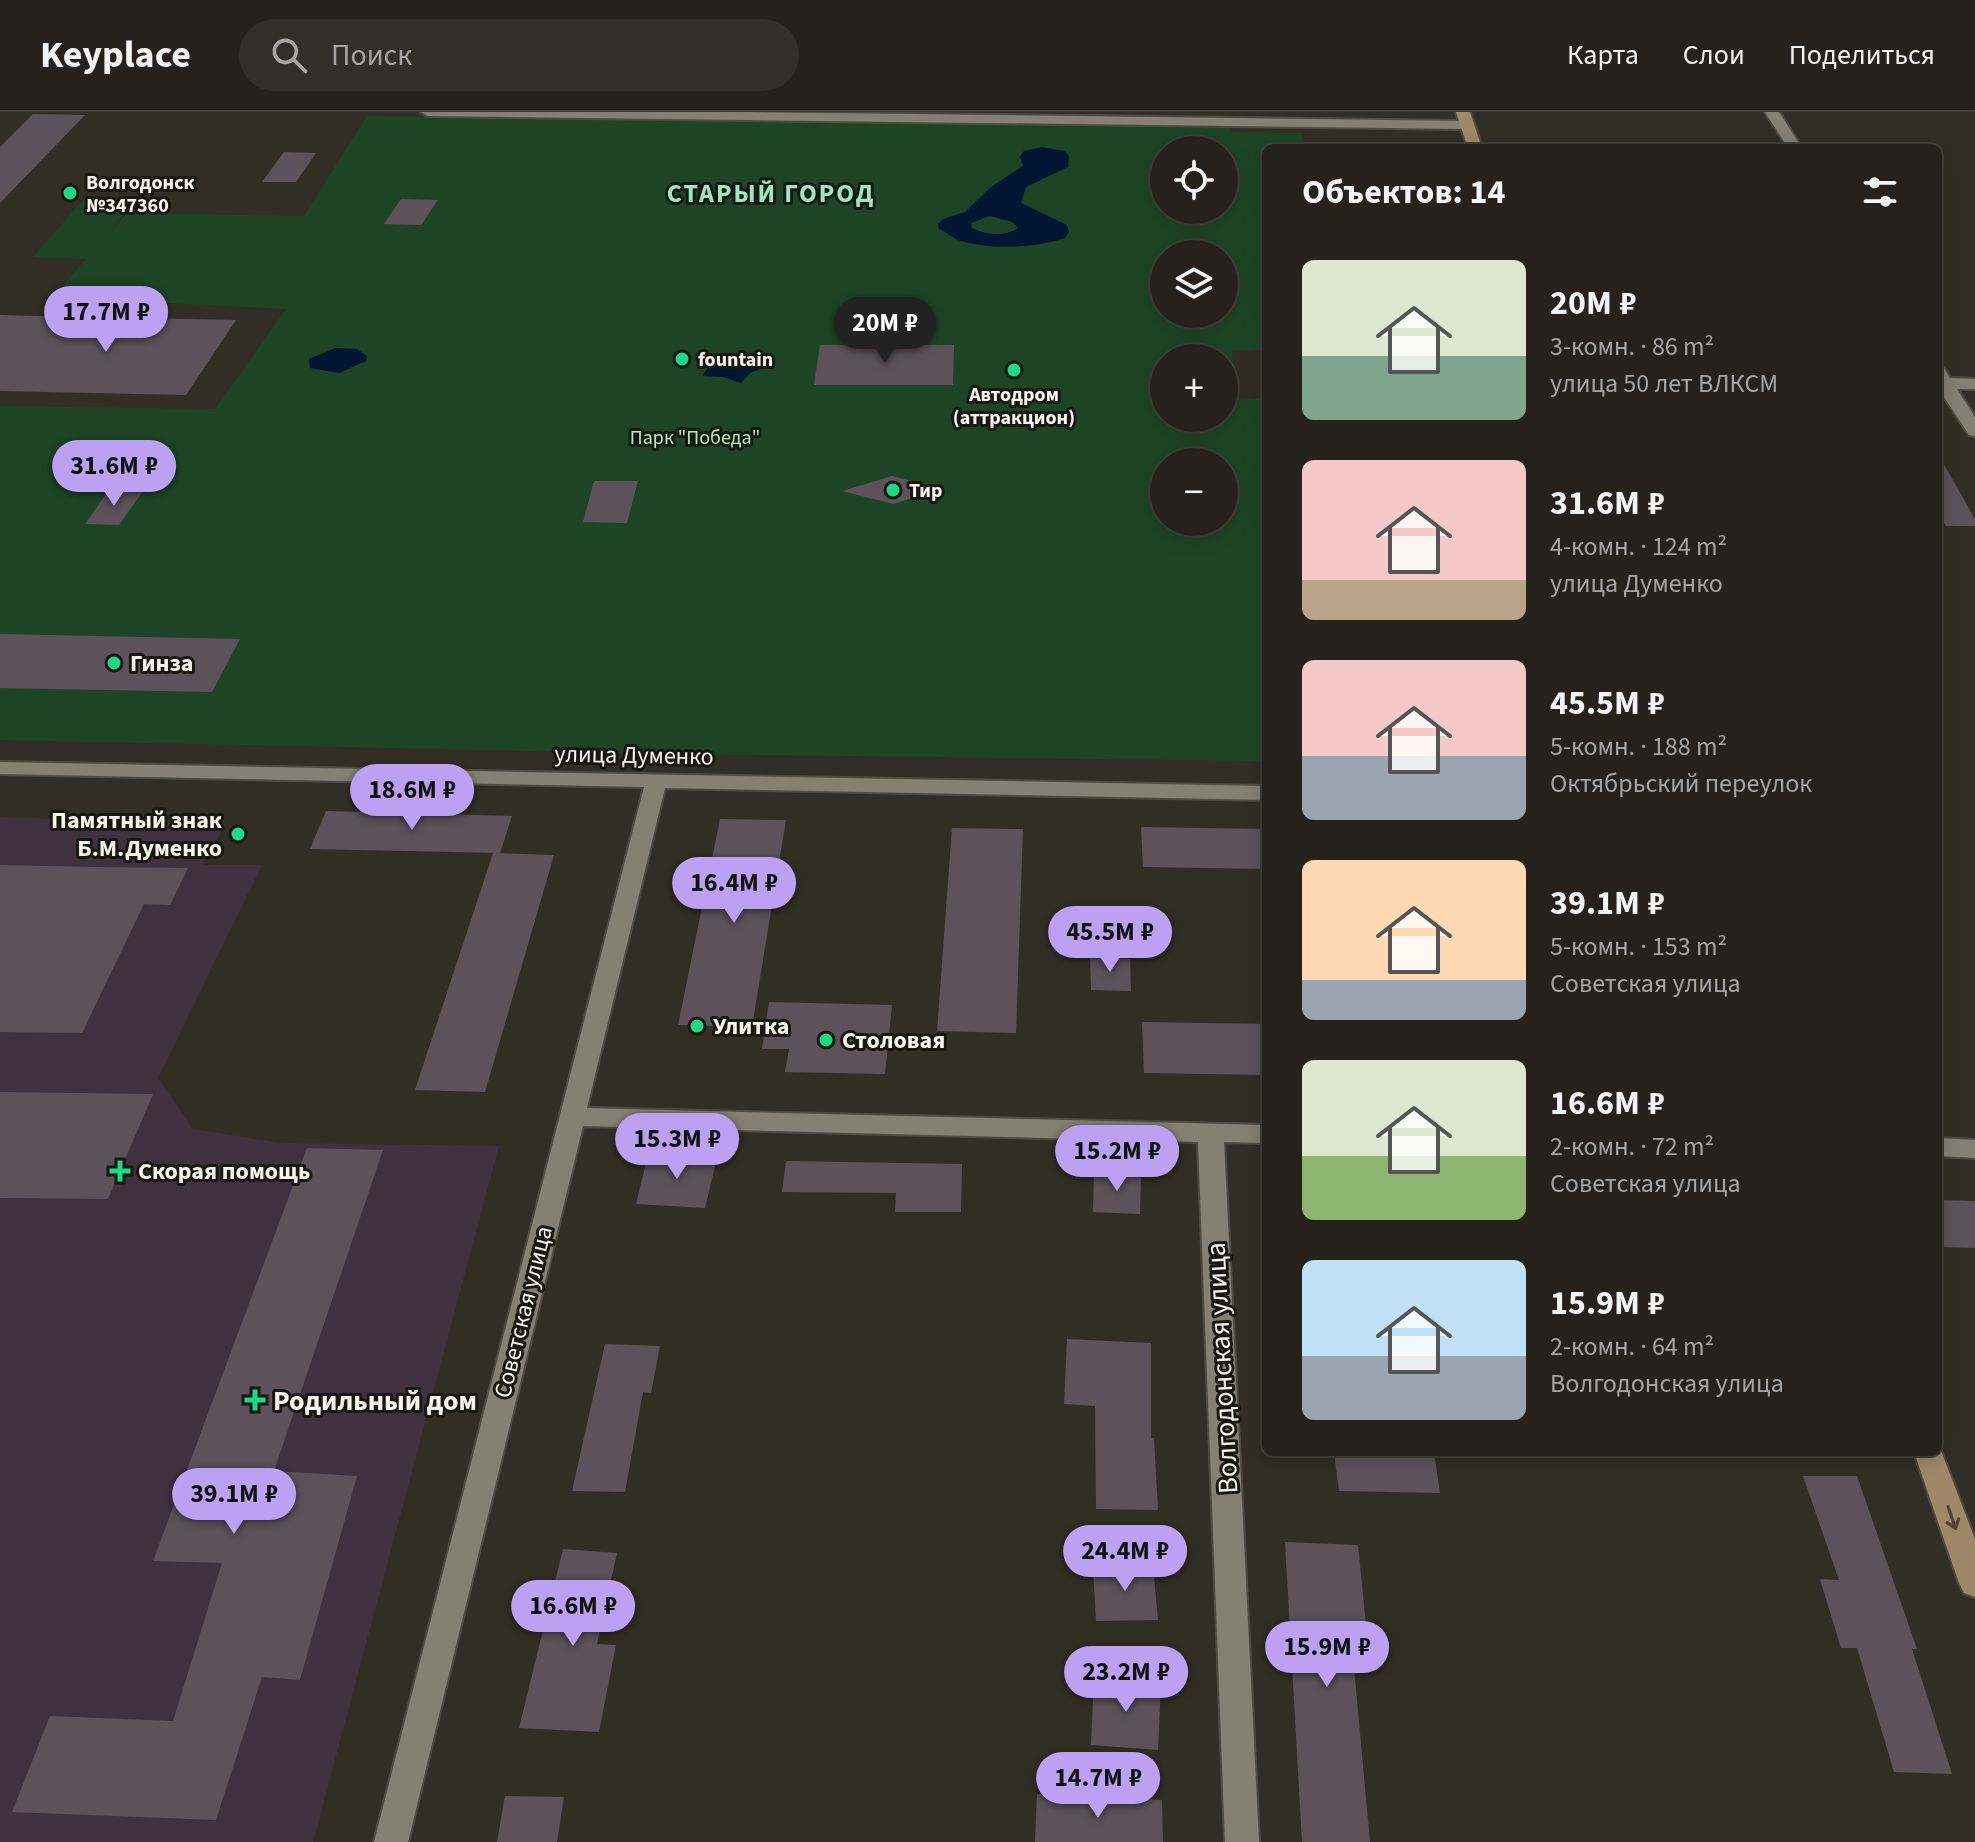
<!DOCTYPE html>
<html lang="ru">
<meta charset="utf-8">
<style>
:root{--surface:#26221b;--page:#322f28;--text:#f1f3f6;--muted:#a4a4a3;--line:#423f3a;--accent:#bca0f2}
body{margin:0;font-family:"Source Sans 3",sans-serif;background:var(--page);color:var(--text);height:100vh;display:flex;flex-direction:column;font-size:30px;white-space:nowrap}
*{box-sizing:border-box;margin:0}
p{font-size:26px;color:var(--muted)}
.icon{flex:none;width:44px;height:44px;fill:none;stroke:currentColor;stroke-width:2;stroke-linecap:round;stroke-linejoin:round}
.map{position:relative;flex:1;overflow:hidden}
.panel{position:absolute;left:1262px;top:32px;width:680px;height:1312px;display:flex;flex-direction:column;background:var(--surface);border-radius:12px;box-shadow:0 4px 20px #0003,0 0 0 2px var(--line)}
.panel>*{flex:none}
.tools{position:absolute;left:1150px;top:24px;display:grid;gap:16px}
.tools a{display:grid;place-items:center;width:88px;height:88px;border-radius:50%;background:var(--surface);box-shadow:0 4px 20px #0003,0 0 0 2px var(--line);font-size:40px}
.price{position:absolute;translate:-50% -68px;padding:0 18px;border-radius:28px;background:var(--accent);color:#111;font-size:26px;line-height:52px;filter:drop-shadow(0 2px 4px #0008)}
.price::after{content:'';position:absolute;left:50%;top:48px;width:24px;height:18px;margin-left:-12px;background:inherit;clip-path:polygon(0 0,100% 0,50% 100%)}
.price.active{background:#222;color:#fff}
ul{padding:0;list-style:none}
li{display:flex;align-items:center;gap:24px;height:200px;padding:0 40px}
li span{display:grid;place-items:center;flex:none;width:224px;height:160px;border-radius:12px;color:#555}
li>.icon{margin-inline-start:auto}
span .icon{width:96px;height:96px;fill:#fffc;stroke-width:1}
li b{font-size:34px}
h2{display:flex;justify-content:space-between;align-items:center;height:96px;padding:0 40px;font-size:34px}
header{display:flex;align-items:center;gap:48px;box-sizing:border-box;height:112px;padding:0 40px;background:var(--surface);border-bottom:2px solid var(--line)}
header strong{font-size:38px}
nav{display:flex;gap:44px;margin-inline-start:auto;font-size:28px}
.search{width:560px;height:72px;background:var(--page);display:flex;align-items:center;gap:20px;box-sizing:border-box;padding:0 28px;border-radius:44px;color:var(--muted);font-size:30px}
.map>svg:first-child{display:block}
.medical{fill:#3f313f}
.green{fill:#1d4525;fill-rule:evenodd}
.water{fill:#001632;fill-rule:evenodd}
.building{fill:#5d525a}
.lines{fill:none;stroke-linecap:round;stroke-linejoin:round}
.street-casing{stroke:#504b43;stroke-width:4}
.secondary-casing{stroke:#504b43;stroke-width:4}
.street{fill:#868073;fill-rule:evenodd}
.secondary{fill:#9f8868;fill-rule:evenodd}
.oneway{stroke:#4f4434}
.poi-dot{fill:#1fd887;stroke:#191712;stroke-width:3}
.labels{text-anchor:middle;stroke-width:6;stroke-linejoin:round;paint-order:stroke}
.far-poi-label{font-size:20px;font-weight:bold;fill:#f7f4ed;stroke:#191712;text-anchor:start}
.far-park-label{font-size:20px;fill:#abf4b6;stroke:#191712}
.poi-label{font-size:24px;font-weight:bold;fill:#f7f4ed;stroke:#191712;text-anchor:start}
.street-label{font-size:24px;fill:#f7f4ed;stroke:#191712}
.far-district-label{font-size:26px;font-weight:bold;letter-spacing:2px;fill:#9be8ba;stroke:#191712}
.near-street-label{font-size:28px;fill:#f7f4ed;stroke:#191712}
.near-poi-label{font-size:28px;font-weight:bold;fill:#f7f4ed;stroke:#191712;text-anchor:start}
</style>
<header>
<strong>Keyplace</strong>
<div class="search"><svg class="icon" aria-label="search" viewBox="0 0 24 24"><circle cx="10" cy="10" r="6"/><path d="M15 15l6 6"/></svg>Поиск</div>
<nav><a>Карта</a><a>Слои</a><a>Поделиться</a></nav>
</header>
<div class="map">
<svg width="1975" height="1730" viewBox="0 0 1975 1730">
<rect width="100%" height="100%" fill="#332e24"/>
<polygon class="medical" points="0,705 225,712 203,753 262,753 158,966 193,1017 281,1031 499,1034 313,1730 0,1730"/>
<path class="green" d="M 367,4 L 1230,15 L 1231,20 L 1302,21 L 1305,36 L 1266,36 L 1266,238 L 1232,238 L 1237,286 L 1266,287 L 1266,649 L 674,642 L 0,628 L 0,294 L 215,297 L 286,197 L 53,185 L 86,147 L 33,145 L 84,87 L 135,88 L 106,124 L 127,101 L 304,104 ZM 1164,38 L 1224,38 L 1224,98 L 1164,98 ZM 1164,142 L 1224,142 L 1224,202 L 1164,202 ZM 1164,246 L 1224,246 L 1224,306 L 1164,306 ZM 1164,350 L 1224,350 L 1224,410 L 1164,410 Z"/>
<g class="water">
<path d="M 1042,35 L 1065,39 L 1069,44 L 1068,55 L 1026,75 L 1021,91 L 1067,113 L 1069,120 L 1065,126 C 1035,136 992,138 961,129 C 953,127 947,120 939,117 L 938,112 L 943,107 L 965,100 L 991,75 L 1023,54 L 1020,45 L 1024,39 ZM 990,104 L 1012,110 L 1018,116 C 1005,125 986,123 972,116 L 971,111 Z"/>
<polygon points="335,236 357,237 367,244 366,249 339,261 310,256 309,247"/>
<polygon points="747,240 752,249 768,254 750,261 741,271 723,265 702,264 709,254 707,245"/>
</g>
<g class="building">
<polygon points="33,2 85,3 0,91 0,35"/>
<polygon points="284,40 316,41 296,70 262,70"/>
<polygon points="401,87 438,88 421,113 384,112"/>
<polygon points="0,203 37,204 236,208 186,283 0,279"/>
<polygon points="820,233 954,233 953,273 814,273"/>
<polygon points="1938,342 1975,407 1975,414 1946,414 1938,400"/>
<polygon points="892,364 942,377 893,392 842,379"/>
<polygon points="594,369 638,369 627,411 583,410"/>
<polygon points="109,378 143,379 119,413 85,412"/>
<polygon points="0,522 240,527 212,580 0,576"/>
<polygon points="326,699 512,704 500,741 310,737"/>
<polygon points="720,707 786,708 752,915 678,913"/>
<polygon points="1141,715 1266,717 1266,757 1143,755"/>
<polygon points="952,716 1023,717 1016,921 937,919"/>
<polygon points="493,741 554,743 485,980 415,978"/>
<polygon points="0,753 95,755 188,756 170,793 144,792 82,921 0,920"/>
<polygon points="1090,846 1130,847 1131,879 1091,878"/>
<polygon points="769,890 892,893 885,962 785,960 789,937 762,937"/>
<polygon points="1142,910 1266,912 1266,963 1144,961"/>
<polygon points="0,980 153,982 108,1087 0,1086"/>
<polygon points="307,1036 383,1038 274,1359 357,1364 300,1568 262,1565 216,1708 12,1700 50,1604 173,1609 222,1451 153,1449"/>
<polygon points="648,1043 717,1046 705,1096 636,1092"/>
<polygon points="786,1049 962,1052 961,1100 895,1100 896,1081 782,1080"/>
<polygon points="1094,1059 1141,1062 1140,1102 1093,1100"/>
<polygon points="1938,1088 1975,1089 1975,1136 1938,1135"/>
<polygon points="1067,1227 1151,1231 1151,1326 1154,1326 1158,1398 1096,1397 1095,1294 1064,1292"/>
<polygon points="605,1232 660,1234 651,1281 643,1280 625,1380 572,1379"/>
<polygon points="1334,1340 1434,1340 1440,1381 1339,1379"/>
<polygon points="1803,1364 1857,1364 1917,1537 1912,1537 1952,1662 1894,1660 1857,1536 1841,1536 1820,1467 1839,1468"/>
<polygon points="1285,1430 1358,1433 1367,1523 1351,1523 1370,1730 1302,1730"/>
<polygon points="563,1437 617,1441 597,1532 616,1533 599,1620 519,1616"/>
<polygon points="1093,1454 1153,1454 1158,1508 1096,1509"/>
<polygon points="1094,1566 1161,1572 1158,1638 1091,1633"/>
<polygon points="1037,1682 1162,1688 1163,1730 1035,1730"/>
<polygon points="505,1684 564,1685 557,1730 497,1730"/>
</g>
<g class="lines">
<defs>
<g id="street">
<polygon points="421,0 749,0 1467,9 1474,13 1467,17 428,4"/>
<polygon points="1765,0 1779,0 1802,36 1788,36"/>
<polygon points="1938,255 1944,256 1950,266 1975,267 1975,277 1957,277 1975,305 1975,324 1969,323 1938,276"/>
<polygon points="0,650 1266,674 1266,688 665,676 587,996 1266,1013 1266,1031 1224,1030 1259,1730 1225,1730 1198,1030 583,1014 408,1730 374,1730 644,675 0,662"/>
<polygon points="1938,1026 1975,1028 1975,1046 1938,1044"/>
</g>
<g id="secondary">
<polygon points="1456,0 1470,0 1482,36 1468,36"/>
<polygon points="1938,1331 1975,1427 1975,1485 1964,1481 1959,1471 1914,1340 1938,1340"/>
</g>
</defs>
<use href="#street" class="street-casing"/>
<use href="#secondary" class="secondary-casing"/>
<use href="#street" class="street"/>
<use href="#secondary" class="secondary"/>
</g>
<defs><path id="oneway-shaft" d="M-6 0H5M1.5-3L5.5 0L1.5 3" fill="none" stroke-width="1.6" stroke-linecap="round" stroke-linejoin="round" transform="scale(2)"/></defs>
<use class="oneway" href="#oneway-shaft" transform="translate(1952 1406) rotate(71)"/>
<g class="poi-dot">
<circle cx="70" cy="81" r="8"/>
<circle cx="682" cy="247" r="8"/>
<circle cx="1014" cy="258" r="8"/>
<circle cx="893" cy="378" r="8"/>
<circle cx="114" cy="551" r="8"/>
<circle cx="238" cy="722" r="8"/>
<circle cx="697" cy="914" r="8"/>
<circle cx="826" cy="928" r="8"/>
<path d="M116 1047h8v8h8v8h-8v8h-8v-8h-8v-8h8z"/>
<path d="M251 1276h8v8h8v8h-8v8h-8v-8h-8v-8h8z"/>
</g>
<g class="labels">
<g class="far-poi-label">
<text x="86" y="77">Волгодонск<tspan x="86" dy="23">№347360</tspan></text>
<text x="698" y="254">fountain</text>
<text x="1014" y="289" text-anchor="middle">Автодром<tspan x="1014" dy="23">(аттракцион)</tspan></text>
<text x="909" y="385">Тир</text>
</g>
<g class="far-park-label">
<text x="695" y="332">Парк "Победа"</text>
</g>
<g class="poi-label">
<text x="130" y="559">Гинза</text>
<text x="222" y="716" text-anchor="end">Памятный знак<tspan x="222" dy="28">Б.М.Думенко</tspan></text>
<text x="713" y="922">Улитка</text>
<text x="842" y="936">Столовая</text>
<text x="138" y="1067">Скорая помощь</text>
</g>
<g class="street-label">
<text transform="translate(634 643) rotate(1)" y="8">улица Думенко</text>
<text transform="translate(523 1200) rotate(-76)" y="8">Советская улица</text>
</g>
<g class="far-district-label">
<text x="771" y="90">СТАРЫЙ ГОРОД</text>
</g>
<g class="near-street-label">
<text transform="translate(1221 1256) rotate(-93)" y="10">Волгодонская улица</text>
</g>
<g class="near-poi-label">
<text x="273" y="1298">Родильный дом</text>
</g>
</g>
</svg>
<div class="tools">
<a><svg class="icon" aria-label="locate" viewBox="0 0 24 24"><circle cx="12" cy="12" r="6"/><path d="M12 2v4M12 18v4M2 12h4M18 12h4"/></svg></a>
<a><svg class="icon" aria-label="layers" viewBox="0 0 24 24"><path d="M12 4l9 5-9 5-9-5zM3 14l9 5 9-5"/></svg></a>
<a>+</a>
<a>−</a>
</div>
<b class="price" style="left:106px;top:242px">17.7M ₽</b>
<b class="price active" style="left:885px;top:253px">20M ₽</b>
<b class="price" style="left:114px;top:396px">31.6M ₽</b>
<b class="price" style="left:412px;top:720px">18.6M ₽</b>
<b class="price" style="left:734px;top:813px">16.4M ₽</b>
<b class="price" style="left:1110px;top:862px">45.5M ₽</b>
<b class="price" style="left:677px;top:1069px">15.3M ₽</b>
<b class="price" style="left:1117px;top:1081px">15.2M ₽</b>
<b class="price" style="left:234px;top:1424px">39.1M ₽</b>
<b class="price" style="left:1125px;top:1481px">24.4M ₽</b>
<b class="price" style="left:573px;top:1536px">16.6M ₽</b>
<b class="price" style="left:1327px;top:1577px">15.9M ₽</b>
<b class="price" style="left:1126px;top:1602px">23.2M ₽</b>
<b class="price" style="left:1098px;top:1708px">14.7M ₽</b>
<section class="panel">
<h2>Объектов: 14<svg class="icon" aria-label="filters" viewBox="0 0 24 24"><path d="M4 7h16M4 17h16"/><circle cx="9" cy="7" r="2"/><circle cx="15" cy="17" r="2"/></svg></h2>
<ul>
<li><span style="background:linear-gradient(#dfe7d0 60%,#7fa58c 0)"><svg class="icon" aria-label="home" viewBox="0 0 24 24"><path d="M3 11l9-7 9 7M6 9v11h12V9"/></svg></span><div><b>20M ₽</b><p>3-комн. · 86 m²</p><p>улица 50 лет ВЛКСМ</p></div></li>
<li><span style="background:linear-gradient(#f6c9c9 75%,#b9a48a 0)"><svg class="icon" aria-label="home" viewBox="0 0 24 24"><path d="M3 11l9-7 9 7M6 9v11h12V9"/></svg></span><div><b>31.6M ₽</b><p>4-комн. · 124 m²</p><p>улица Думенко</p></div></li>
<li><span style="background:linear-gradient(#f6c9c9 60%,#9aa5b1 0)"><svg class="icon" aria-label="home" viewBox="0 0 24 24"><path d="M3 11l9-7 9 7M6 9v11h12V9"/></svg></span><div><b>45.5M ₽</b><p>5-комн. · 188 m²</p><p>Октябрьский переулок</p></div></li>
<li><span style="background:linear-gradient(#ffd9b3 75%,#9aa5b1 0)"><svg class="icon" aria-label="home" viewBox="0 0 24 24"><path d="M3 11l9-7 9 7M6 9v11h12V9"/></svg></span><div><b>39.1M ₽</b><p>5-комн. · 153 m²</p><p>Советская улица</p></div></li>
<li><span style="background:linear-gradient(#dfe7d0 60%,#8fb573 0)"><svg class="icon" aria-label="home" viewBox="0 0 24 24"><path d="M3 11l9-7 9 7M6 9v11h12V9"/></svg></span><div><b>16.6M ₽</b><p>2-комн. · 72 m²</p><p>Советская улица</p></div></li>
<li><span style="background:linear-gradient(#bfe0f5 60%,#9aa5b1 0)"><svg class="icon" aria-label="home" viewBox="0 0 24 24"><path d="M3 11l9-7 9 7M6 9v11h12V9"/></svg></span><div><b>15.9M ₽</b><p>2-комн. · 64 m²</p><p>Волгодонская улица</p></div></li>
</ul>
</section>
</div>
